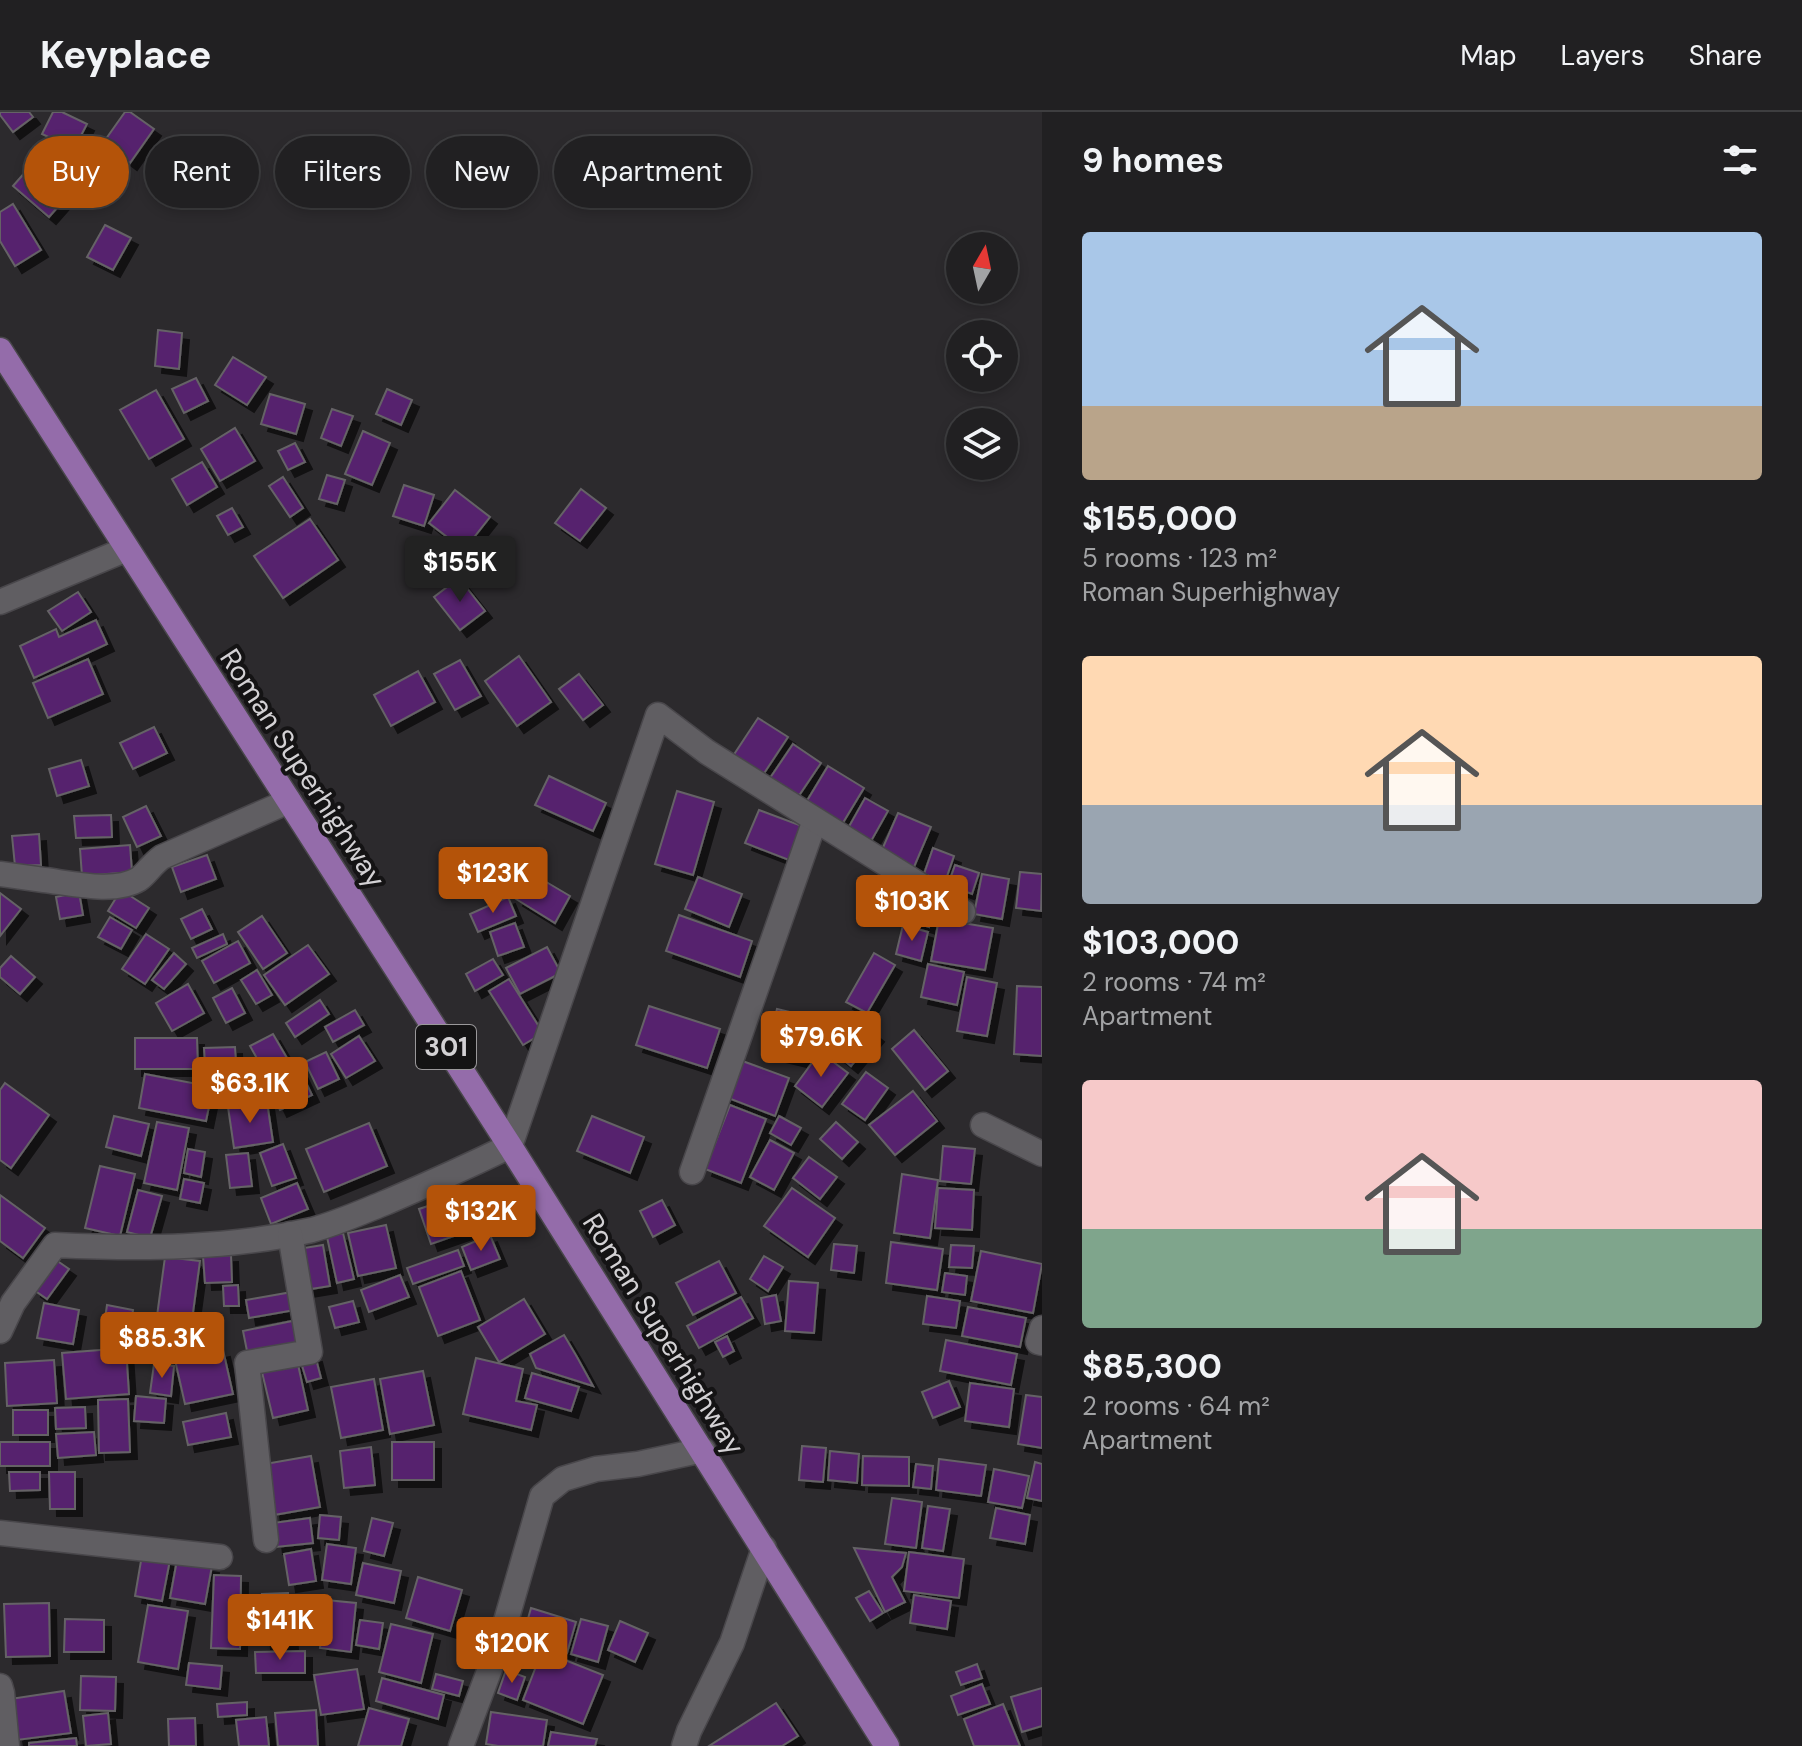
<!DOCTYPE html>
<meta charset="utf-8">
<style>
:root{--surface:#212022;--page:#29282a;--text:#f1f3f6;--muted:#a2a3a5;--line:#3e3e40;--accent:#b45309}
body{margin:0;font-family:"DM Sans",sans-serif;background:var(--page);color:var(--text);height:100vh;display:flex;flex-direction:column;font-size:30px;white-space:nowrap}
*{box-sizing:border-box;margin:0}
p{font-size:26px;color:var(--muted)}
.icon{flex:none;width:44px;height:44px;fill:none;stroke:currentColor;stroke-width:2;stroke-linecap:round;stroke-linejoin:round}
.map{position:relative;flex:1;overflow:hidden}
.sheet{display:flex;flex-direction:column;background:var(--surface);width:760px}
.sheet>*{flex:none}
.hud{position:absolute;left:24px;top:24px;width:760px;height:72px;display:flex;gap:16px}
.needle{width:52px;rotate:9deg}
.fabs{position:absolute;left:946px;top:120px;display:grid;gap:16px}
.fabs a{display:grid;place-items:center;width:72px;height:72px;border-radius:50%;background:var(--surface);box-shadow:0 4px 12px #0003,0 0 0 2px var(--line);font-size:40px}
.price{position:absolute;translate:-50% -68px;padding:0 18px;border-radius:8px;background:var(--accent);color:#fff;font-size:26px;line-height:52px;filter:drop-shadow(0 2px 4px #0008)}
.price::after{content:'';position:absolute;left:50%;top:48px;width:24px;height:18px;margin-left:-12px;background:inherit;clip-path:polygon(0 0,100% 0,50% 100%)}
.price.current{background:#222;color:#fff}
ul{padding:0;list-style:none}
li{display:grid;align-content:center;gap:16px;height:424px;padding:0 40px}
li span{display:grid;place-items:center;height:248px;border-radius:8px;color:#555}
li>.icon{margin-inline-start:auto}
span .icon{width:144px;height:144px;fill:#fffc;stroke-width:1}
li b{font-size:34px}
h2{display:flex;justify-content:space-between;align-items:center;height:96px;padding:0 40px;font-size:34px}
.tag{padding:0 28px;border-radius:36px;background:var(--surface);box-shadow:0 4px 12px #0003,0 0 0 2px var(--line);font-size:28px;line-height:72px}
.tag.current{background:var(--accent);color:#fff}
header{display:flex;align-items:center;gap:48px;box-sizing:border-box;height:112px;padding:0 40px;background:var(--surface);border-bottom:2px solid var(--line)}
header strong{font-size:38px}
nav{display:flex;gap:44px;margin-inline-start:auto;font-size:28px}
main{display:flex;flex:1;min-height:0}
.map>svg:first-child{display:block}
.building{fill:#56236e;stroke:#656266;stroke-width:2;filter:url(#shadow)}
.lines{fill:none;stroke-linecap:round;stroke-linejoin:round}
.minor-casing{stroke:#49474b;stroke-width:27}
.major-casing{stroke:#49474b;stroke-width:27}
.minor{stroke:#605e62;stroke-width:24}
.major{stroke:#946caa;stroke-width:24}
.labels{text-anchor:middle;stroke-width:8;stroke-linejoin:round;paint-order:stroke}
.shield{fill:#141314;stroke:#9a989a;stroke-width:2}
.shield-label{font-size:26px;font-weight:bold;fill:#d3d1d4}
.street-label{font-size:28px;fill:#d3d1d4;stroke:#141314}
</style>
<header>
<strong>Keyplace</strong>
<nav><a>Map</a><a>Layers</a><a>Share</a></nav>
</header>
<main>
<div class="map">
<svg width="1042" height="1634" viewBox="0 0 1042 1634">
<defs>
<filter id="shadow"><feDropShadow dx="7" dy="7" stdDeviation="0" flood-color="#0009"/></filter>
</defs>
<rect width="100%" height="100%" fill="#2c2a2d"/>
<g class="building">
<polygon points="0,0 29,0 33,5 13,20 0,3"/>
<polygon points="53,0 62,0 87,12 74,37 42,22"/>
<polygon points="125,0 130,0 154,17 130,51 103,31"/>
<polygon points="42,41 78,72 49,105 13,74"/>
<polygon points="13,92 41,138 15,154 0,129 0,100"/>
<polygon points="105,113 131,126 113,158 87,145"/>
<polygon points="158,218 182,221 179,257 155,254"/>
<polygon points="233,245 266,265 247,293 215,273"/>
<polygon points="196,266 208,289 184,301 172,277"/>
<polygon points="387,277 412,288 401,313 376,302"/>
<polygon points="156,278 184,327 149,347 120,298"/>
<polygon points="270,282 305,292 296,322 261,312"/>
<polygon points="332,297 353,304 341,334 321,326"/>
<polygon points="235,316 255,349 220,369 201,337"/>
<polygon points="363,319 390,331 372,373 345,362"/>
<polygon points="295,331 305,350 288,358 278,339"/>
<polygon points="202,350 217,375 187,393 172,367"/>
<polygon points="327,363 345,368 337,392 319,387"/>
<polygon points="283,365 303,396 290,405 269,374"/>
<polygon points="404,373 434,383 424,414 393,404"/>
<polygon points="581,377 606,396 580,429 555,411"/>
<polygon points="455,378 490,405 464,438 429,411"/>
<polygon points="232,396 243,415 228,423 217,404"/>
<polygon points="310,407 338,448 283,486 254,444"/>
<polygon points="459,466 485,499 460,518 434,485"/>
<polygon points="78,480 91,500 62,519 48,499"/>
<polygon points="96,508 107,532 34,566 20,534 56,517 59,525"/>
<polygon points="519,544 551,590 517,614 485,569"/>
<polygon points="88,547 103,582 48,606 33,571"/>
<polygon points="460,548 481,584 455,598 434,562"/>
<polygon points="418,559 435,590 391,614 374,583"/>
<polygon points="579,562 603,593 583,608 559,577"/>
<polygon points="758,606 788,625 761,666 731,647"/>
<polygon points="154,615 167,641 133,657 120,631"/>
<polygon points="793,632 821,651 798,685 770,666"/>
<polygon points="81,648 89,674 57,684 49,657"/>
<polygon points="828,654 864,676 841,714 805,692"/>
<polygon points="549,664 606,691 593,719 535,693"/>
<polygon points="677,679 714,690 693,763 655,752"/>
<polygon points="865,686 888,699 870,731 847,718"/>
<polygon points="146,694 161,724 137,735 123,705"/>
<polygon points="759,698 802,714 789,748 745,731"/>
<polygon points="898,701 931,715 914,755 881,740"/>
<polygon points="111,703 112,725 76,726 74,704"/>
<polygon points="39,722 41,753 15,754 12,724"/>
<polygon points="130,733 132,760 82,764 80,737"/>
<polygon points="933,736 954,744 945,770 924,762"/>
<polygon points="207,743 216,767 181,780 172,755"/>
<polygon points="955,753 979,761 972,782 948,773"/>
<polygon points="1020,760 1042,762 1041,799 1016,796"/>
<polygon points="531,761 570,784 555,811 516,787"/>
<polygon points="982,762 1009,767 1002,807 974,802"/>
<polygon points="698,765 742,782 729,815 685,797"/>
<polygon points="121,778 149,796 136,816 108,799"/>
<polygon points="79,780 83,803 60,807 56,785"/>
<polygon points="0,781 21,797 0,824"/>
<polygon points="913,781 937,788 929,815 905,807"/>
<polygon points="508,785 516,804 478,820 470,802"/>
<polygon points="202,797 212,817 191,827 181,807"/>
<polygon points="679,803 752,829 740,865 666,839"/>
<polygon points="262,804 287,841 263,857 238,820"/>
<polygon points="110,805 132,818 121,837 98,825"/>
<polygon points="939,807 993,816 985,858 931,849"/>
<polygon points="515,811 524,835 498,844 490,820"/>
<polygon points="903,813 928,820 921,849 896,842"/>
<polygon points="146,822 169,837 145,872 122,857"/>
<polygon points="223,822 227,832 197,846 192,836"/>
<polygon points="238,829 250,851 214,871 202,849"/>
<polygon points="308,833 329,862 285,893 264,863"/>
<polygon points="547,835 561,861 520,882 506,856"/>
<polygon points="174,841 186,852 164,877 152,868"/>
<polygon points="874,841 895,853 867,901 846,890"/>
<polygon points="11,844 35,865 20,882 0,865 0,856"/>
<polygon points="493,847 503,863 475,879 466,862"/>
<polygon points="928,852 964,860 957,893 921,885"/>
<polygon points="257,858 272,883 256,892 241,868"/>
<polygon points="967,865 997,871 987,924 957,919"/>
<polygon points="509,867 543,921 523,933 489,879"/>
<polygon points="188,872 204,901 172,919 156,891"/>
<polygon points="1017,874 1042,875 1042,944 1014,942"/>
<polygon points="232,876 245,901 226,911 213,886"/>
<polygon points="320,888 329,902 295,925 286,911"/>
<polygon points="649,894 720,917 707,956 636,933"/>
<polygon points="777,897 815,906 804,949 766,940"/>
<polygon points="355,898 364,913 333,930 325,915"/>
<polygon points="855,905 877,923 851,954 829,936"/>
<polygon points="914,918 948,959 925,978 892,937"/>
<polygon points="273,922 291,953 268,966 250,934"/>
<polygon points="359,924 375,949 346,966 331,942"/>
<polygon points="135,926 197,926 198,957 135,957"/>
<polygon points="235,935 236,950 205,951 204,936"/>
<polygon points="326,940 339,967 318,977 305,950"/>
<polygon points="820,940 848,961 822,995 795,974"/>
<polygon points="737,947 789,966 775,1004 723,984"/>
<polygon points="251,952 256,980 223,985 219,958"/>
<polygon points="299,956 312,983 280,998 267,971"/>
<polygon points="866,960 888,976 865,1008 842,992"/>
<polygon points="145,962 213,975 206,1009 139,996"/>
<polygon points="5,971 49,1003 11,1056 0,1048 0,978"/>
<polygon points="913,979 937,1009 895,1043 869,1013"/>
<polygon points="267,990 273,1030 234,1036 228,995"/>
<polygon points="730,993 766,1007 741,1071 705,1057"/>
<polygon points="114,1004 149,1012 141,1044 106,1035"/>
<polygon points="592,1004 644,1025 630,1061 577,1039"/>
<polygon points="779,1004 801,1016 791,1033 770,1021"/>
<polygon points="157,1010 189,1016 177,1078 144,1071"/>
<polygon points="836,1010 858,1030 842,1047 820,1027"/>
<polygon points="369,1011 387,1054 324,1080 306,1037"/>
<polygon points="770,1028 794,1041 774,1078 750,1065"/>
<polygon points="283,1032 296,1066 272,1074 260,1041"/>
<polygon points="943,1034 975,1037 971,1072 940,1069"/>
<polygon points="188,1037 205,1040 201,1065 184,1061"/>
<polygon points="248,1041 252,1074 230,1076 226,1043"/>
<polygon points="809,1045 837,1065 820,1087 793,1066"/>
<polygon points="100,1054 135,1062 120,1124 85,1116"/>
<polygon points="902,1062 938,1068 930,1126 894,1121"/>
<polygon points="184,1067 204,1071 200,1091 180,1087"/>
<polygon points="297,1071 308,1097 271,1112 261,1086"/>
<polygon points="792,1076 835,1106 808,1145 764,1114"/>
<polygon points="938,1076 974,1078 972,1118 935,1116"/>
<polygon points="138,1078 162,1084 150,1126 127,1120"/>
<polygon points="468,1081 480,1115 431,1132 419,1097"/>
<polygon points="0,1083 45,1116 23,1146 0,1129"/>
<polygon points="662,1088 675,1113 653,1125 640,1099"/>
<polygon points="386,1113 396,1156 358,1164 348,1121"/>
<polygon points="343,1121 354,1167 337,1171 327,1125"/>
<polygon points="490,1123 500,1147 471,1158 462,1135"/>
<polygon points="891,1130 943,1137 937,1178 886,1171"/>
<polygon points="834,1132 857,1134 854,1161 831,1158"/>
<polygon points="323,1133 330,1174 305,1178 298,1137"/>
<polygon points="951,1133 974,1134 972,1156 949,1155"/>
<polygon points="458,1138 464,1154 413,1172 407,1156"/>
<polygon points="981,1139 1042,1152 1033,1201 971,1189"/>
<polygon points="231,1143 232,1170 205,1171 203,1144"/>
<polygon points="764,1144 783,1155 768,1179 750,1167"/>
<polygon points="165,1145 200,1149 192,1208 157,1204"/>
<polygon points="56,1148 69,1157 47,1187 34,1178"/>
<polygon points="719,1149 736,1181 693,1203 676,1171"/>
<polygon points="461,1159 480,1208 438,1224 419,1175"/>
<polygon points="945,1161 967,1164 965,1183 942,1180"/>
<polygon points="400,1163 409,1185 369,1200 361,1178"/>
<polygon points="789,1169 818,1171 814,1221 785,1219"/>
<polygon points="238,1173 239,1194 224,1194 223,1174"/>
<polygon points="292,1180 295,1198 249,1206 246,1188"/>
<polygon points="776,1183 781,1209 765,1212 761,1186"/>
<polygon points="927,1184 960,1189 956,1216 923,1212"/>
<polygon points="741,1185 753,1206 699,1236 687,1214"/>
<polygon points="524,1187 545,1222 499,1250 478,1215"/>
<polygon points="353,1189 359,1210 335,1216 329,1195"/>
<polygon points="44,1191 79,1198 73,1232 37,1226"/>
<polygon points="107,1193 133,1198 128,1232 102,1227"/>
<polygon points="968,1195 1026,1206 1020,1235 962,1224"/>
<polygon points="297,1208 302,1233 248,1244 243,1219"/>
<polygon points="160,1211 181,1215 177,1247 155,1243"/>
<polygon points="564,1223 577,1245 593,1274 536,1256 530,1242"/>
<polygon points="727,1224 734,1239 723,1245 715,1230"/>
<polygon points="946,1228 1017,1242 1011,1273 940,1259"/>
<polygon points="126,1236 129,1282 66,1287 62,1241"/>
<polygon points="223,1238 233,1282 185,1292 175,1248"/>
<polygon points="315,1243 321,1266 307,1270 300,1247"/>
<polygon points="476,1246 523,1257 516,1289 537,1293 531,1318 463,1302"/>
<polygon points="54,1248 57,1291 7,1294 5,1251"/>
<polygon points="297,1248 308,1298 273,1306 261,1256"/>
<polygon points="154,1252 174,1254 171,1284 150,1281"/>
<polygon points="423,1259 434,1313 390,1322 380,1267"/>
<polygon points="532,1261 579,1275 571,1299 525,1286"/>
<polygon points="374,1267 383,1318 341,1326 331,1275"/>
<polygon points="949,1269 960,1295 933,1306 922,1280"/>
<polygon points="970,1271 1014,1277 1009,1315 965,1309"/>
<polygon points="1026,1283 1042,1285 1042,1336 1018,1332"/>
<polygon points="136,1284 166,1287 164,1311 134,1309"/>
<polygon points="128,1287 130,1340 99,1341 98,1288"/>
<polygon points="85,1295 86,1316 56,1317 55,1296"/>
<rect x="13" y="1298" width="35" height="25"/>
<polygon points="226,1301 231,1325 188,1333 183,1310"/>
<polygon points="94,1320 96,1343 58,1346 56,1322"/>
<rect x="0" y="1330" width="50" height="24"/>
<rect x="392" y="1330" width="42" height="38"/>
<polygon points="802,1334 826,1336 823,1370 799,1368"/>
<polygon points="371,1335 375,1373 344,1376 340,1339"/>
<polygon points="830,1339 859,1342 857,1371 828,1368"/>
<polygon points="311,1344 320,1395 274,1403 265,1352"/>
<polygon points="863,1344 909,1345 909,1374 862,1373"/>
<polygon points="939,1347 986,1353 981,1384 936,1378"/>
<polygon points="1035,1350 1042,1352 1042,1389 1027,1386"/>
<polygon points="916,1352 933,1354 931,1377 913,1375"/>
<polygon points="994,1357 1029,1364 1022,1396 988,1390"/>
<polygon points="9,1360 40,1360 40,1378 10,1379"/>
<polygon points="49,1360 75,1360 75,1397 50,1397"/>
<polygon points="892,1386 922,1390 916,1436 885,1432"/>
<polygon points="928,1394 950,1397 943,1439 922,1436"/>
<polygon points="996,1396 1030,1403 1025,1432 990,1426"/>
<polygon points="320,1403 341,1405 339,1428 318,1426"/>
<polygon points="310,1406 313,1431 276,1435 273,1411"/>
<polygon points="372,1406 393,1411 384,1444 364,1439"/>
<polygon points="327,1432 356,1436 351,1472 322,1468"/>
<polygon points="854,1436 906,1441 902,1455 892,1465 905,1490 885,1500"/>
<polygon points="311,1437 316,1469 289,1473 284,1442"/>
<polygon points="909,1440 964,1447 959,1486 904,1479"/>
<polygon points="142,1443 170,1448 162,1489 135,1484"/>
<polygon points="177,1448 212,1454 205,1492 170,1486"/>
<polygon points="363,1451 401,1459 394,1491 356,1483"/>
<polygon points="214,1463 241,1464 240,1537 211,1536"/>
<polygon points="418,1465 462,1478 450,1519 406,1506"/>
<polygon points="869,1479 883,1501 870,1509 856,1486"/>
<polygon points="288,1481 291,1531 264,1532 262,1482"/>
<polygon points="914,1483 951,1489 947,1517 910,1511"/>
<polygon points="326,1488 356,1491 351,1540 320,1536"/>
<polygon points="49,1491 50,1544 6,1545 4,1492"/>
<polygon points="148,1493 188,1499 178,1557 138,1550"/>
<polygon points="531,1496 576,1510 567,1541 522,1528"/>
<polygon points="65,1507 104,1508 104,1540 64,1540"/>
<polygon points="581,1507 608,1514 598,1550 571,1542"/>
<polygon points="360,1508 383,1511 379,1537 356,1533"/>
<polygon points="620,1509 648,1521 635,1550 608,1538"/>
<polygon points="391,1512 433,1522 421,1571 379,1560"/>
<polygon points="305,1539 305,1561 256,1561 255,1540"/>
<polygon points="542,1539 603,1563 583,1612 523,1588"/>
<polygon points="189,1551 222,1554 220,1577 186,1573"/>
<polygon points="977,1552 982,1566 961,1573 956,1560"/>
<polygon points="357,1557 364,1597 321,1603 314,1563"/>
<polygon points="506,1558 525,1565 517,1588 498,1581"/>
<polygon points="436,1562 463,1569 459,1584 432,1577"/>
<polygon points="81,1564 116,1565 115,1599 80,1598"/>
<polygon points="382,1566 444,1583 438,1607 376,1589"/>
<polygon points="982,1572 990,1592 958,1603 951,1584"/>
<polygon points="1042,1576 1042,1614 1022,1620 1011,1585"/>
<polygon points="64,1579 71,1621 17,1628 10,1587"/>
<polygon points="247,1590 247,1603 218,1605 217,1592"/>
<polygon points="776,1591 798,1624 782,1634 709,1634"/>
<polygon points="1003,1592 1020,1634 974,1634 964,1607"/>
<polygon points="369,1596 409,1607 401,1634 358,1634"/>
<polygon points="316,1598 318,1634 278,1634 275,1601"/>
<polygon points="491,1600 547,1608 543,1634 498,1634 486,1632"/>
<polygon points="108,1601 111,1632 86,1634 83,1604"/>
<polygon points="266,1605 269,1634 239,1634 236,1608"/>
<polygon points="195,1606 196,1634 169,1634 168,1607"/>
<polygon points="551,1620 597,1627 595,1634 548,1634"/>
<polygon points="76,1626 77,1634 29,1634 29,1631"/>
</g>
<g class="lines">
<defs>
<g id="minor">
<polyline points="0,490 127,437"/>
<path d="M 0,762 C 15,764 30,766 44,768 C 70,771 115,782 139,767 C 147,761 152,752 162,745 L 289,689"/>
<polyline points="983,1013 1042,1042"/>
<polyline points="692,1060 815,708"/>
<polyline points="1042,1216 1038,1230 1042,1231"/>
<path d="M 0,1219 L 13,1191 L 55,1133 C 141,1137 228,1137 312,1118 C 338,1111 362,1100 387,1090 C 429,1072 469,1054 510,1034 L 658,603 L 707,640 L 963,800"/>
<polyline points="0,1421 220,1445"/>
<polyline points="266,1428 247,1251 310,1240 290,1122"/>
<polyline points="0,1574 2,1581 7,1634"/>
<polyline points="461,1634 500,1530 542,1384 563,1367 596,1357 638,1352 703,1338"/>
<polyline points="684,1634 689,1619 732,1531 764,1436"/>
</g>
<polyline id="major" points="0,238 510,1034 887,1634"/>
</defs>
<use href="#minor" class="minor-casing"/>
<use href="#major" class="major-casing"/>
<use href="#minor" class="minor"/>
<use href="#major" class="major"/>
</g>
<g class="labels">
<rect class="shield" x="416" y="913" width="60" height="44" rx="6"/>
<g class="shield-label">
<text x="446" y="944">301</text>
</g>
<g class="street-label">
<text transform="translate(303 656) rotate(57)" y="10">Roman Superhighway</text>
<text transform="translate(664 1222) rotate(58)" y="10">Roman Superhighway</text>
</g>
</g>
</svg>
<div class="fabs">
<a><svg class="needle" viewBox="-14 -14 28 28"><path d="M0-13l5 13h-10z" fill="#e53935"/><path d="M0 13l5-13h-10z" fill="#a2a3a5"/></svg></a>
<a><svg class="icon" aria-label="locate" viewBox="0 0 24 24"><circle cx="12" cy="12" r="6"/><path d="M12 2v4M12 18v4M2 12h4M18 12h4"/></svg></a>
<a><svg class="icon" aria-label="layers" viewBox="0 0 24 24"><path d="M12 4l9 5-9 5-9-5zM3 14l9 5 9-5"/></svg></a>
</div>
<b class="price current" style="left:460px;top:492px">$155K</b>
<b class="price" style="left:493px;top:803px">$123K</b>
<b class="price" style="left:912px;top:831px">$103K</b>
<b class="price" style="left:821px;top:967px">$79.6K</b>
<b class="price" style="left:250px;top:1013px">$63.1K</b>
<b class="price" style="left:481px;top:1141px">$132K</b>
<b class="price" style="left:162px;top:1268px">$85.3K</b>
<b class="price" style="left:280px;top:1550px">$141K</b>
<b class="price" style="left:512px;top:1573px">$120K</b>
<div class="hud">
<a class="tag current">Buy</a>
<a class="tag">Rent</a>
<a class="tag">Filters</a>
<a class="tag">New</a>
<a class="tag">Apartment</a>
</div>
</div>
<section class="sheet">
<h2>9 homes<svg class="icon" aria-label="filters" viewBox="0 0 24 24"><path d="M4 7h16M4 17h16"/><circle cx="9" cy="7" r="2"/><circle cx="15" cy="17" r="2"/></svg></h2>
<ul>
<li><span style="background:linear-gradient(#a9c7e8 70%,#b9a48a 0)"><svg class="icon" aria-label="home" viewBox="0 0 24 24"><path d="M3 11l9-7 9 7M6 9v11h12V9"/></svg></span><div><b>$155,000</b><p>5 rooms · 123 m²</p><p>Roman Superhighway</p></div></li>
<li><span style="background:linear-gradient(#ffd9b3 60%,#9aa5b1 0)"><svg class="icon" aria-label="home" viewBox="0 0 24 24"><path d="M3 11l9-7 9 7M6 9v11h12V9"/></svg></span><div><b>$103,000</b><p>2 rooms · 74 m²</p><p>Apartment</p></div></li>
<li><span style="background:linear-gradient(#f6c9c9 60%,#7fa58c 0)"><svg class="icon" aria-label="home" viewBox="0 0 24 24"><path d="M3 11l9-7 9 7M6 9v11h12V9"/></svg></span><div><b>$85,300</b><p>2 rooms · 64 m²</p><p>Apartment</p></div></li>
</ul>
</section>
</main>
